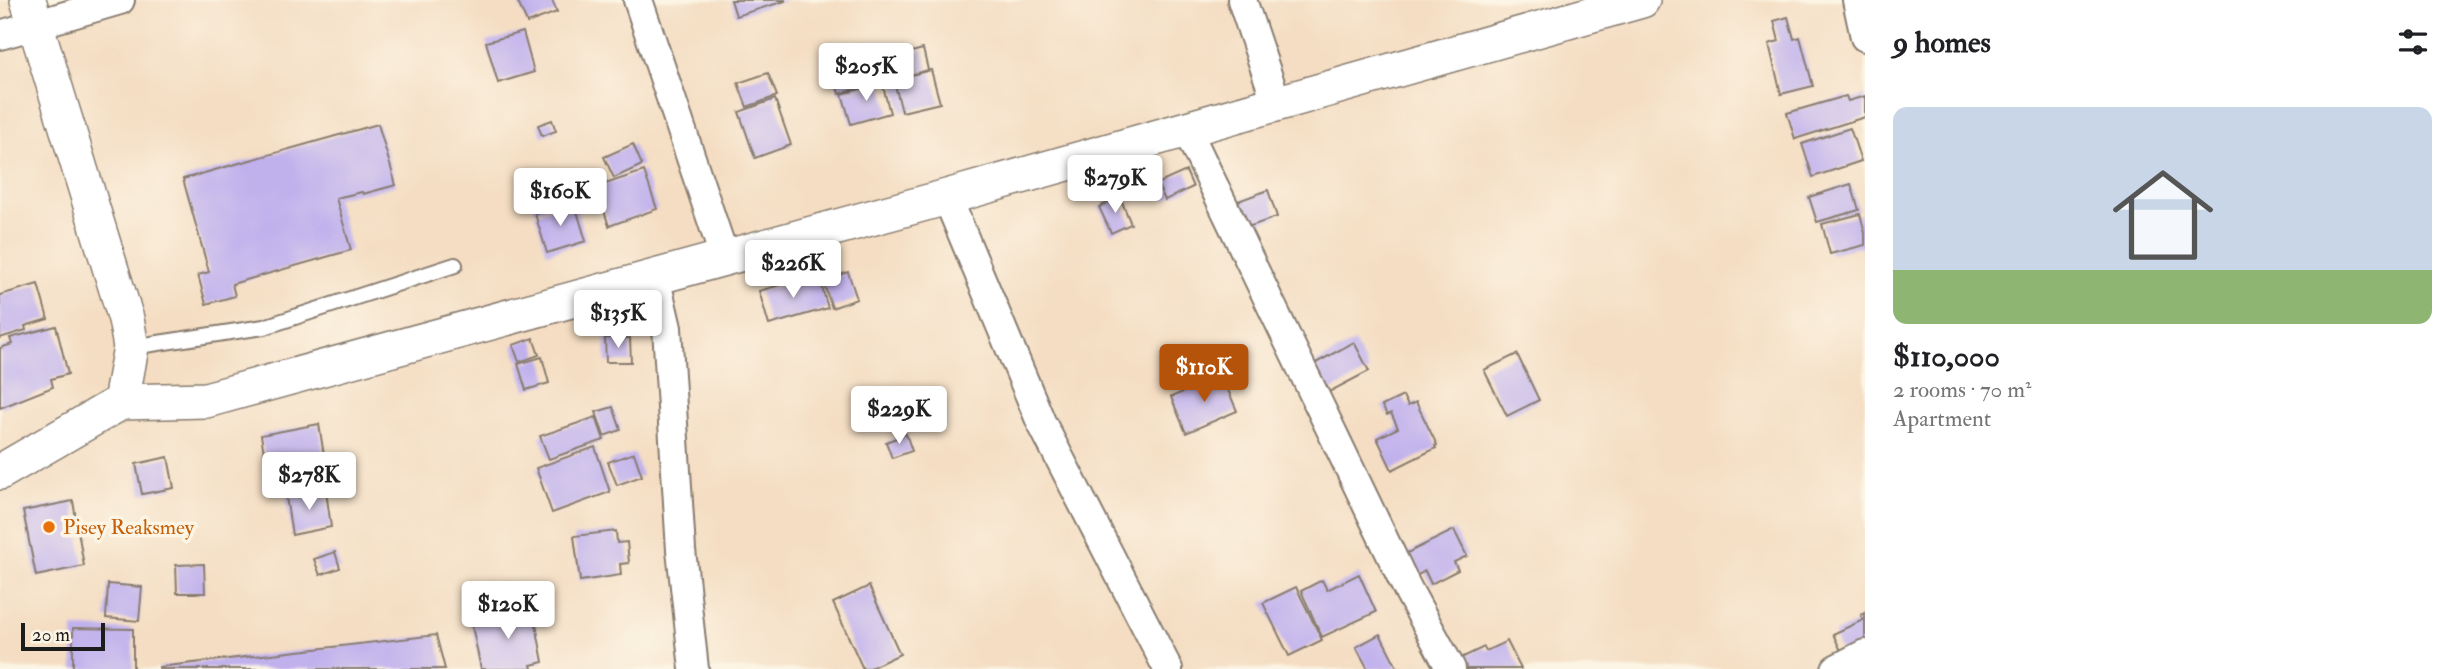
<!DOCTYPE html>
<meta charset="utf-8">
<style>
:root{--surface:#fff;--page:#f2f2f2;--text:#202124;--muted:#757577;--accent:#b45309}
body{margin:0;font-family:"IM FELL Double Pica",serif;background:var(--page);color:var(--text);height:100vh;display:flex;flex-direction:column;font-size:26px;white-space:nowrap}
*{box-sizing:border-box;margin:0}
p{font-size:23px;color:var(--muted)}
.icon{flex:none;width:38px;height:38px;fill:none;stroke:currentColor;stroke-width:2;stroke-linecap:round;stroke-linejoin:round}
.map{position:relative;flex:1;overflow:hidden}
.side{display:flex;flex-direction:column;background:var(--surface);width:595px}
.side>*{flex:none}
.scale{position:absolute;left:21px;bottom:18px;width:84px;box-sizing:border-box;padding-left:7px;border:4px solid #1c1c1c;border-top:0;font-size:19px;line-height:24px;white-space:nowrap;color:#1c1c1c;-webkit-text-stroke:5px #fcf5e5;paint-order:stroke}
.price{position:absolute;translate:-50% -60px;padding:0 16px;border-radius:7px;background:#fff;color:#222;font-size:23px;line-height:46px;filter:drop-shadow(0 2px 4px #0008)}
.price::after{content:'';position:absolute;left:50%;top:42px;width:21px;height:16px;margin-left:-10px;background:inherit;clip-path:polygon(0 0,100% 0,50% 100%)}
.price.selected{background:var(--accent);color:#fff}
ul{padding:0;list-style:none}
li{display:grid;align-content:center;gap:14px;height:371px;padding:0 28px}
li span{display:grid;place-items:center;height:217px;border-radius:14px;color:#555}
li>.icon{margin-inline-start:auto}
span .icon{width:126px;height:126px;fill:#fffc;stroke-width:1}
li b{font-size:30px}
h2{display:flex;justify-content:space-between;align-items:center;height:84px;padding:0 28px;font-size:30px}
main{display:flex;flex:1;min-height:0}
.map>svg:first-child{display:block}
.building{fill:#c0b1ed}
.lines{fill:none;stroke-linecap:round;stroke-linejoin:round}
.service-casing{stroke:#887c6f;stroke-width:18}
.minor-casing{stroke:#887c6f;stroke-width:32}
.tertiary-casing{stroke:#887c6f;stroke-width:38}
.service{stroke:#fff;stroke-width:14}
.minor{stroke:#fff;stroke-width:28}
.tertiary{stroke:#fff;stroke-width:35}
.food-dot{fill:#e8710a;stroke:#fcf5e5;stroke-width:2.5}
.labels{text-anchor:middle;stroke-width:7;stroke-linejoin:round;paint-order:stroke}
.food-label{font-size:21px;fill:#c56008;stroke:#fcf5e5;text-anchor:start}
</style>
<main>
<div class="map">
<svg width="1865" height="669" viewBox="0 0 1865 669">
<rect width="100%" height="100%" fill="#fcf5e5"/>
<filter id="ink" filterUnits="userSpaceOnUse"><feTurbulence type="fractalNoise" baseFrequency=".0143" numOctaves="2"/><feDisplacementMap in="SourceGraphic" scale="14" xChannelSelector="R" yChannelSelector="G"/><feConvolveMatrix kernelMatrix="1 2 1 2 8 2 1 2 1" color-interpolation-filters="sRGB"/></filter>
<filter id="wash" filterUnits="userSpaceOnUse"><feTurbulence type="fractalNoise" baseFrequency=".00686" numOctaves="4" result="noise"/><feDisplacementMap in="SourceGraphic" scale="28" xChannelSelector="R" yChannelSelector="G"/><feGaussianBlur stdDeviation="1.57" result="paint"/><feColorMatrix in="noise" values="0 0 0 0 0 0 0 0 0 0 0 0 0 0 0 0 0 1.4 0 .05"/><feComposite in="paint" operator="in"/></filter>
<g filter="url(#wash)">
<rect width="100%" height="100%" fill="#f4ddc2"/>
<g id="blocks">
<g class="building">
<polygon points="517,0 552,0 557,12 527,23"/>
<polygon points="731,0 785,0 785,1 736,16"/>
<polygon points="1788,17 1794,39 1800,37 1813,86 1781,94 1769,44 1779,41 1774,21"/>
<polygon points="523,32 534,72 498,83 486,42"/>
<polygon points="923,49 928,70 907,76 931,70 940,103 902,112 888,58"/>
<polygon points="873,52 882,81 839,94 831,64"/>
<polygon points="768,73 777,96 747,107 738,83"/>
<polygon points="882,83 890,113 851,124 842,94"/>
<polygon points="1846,96 1848,101 1865,96 1865,117 1795,139 1787,113"/>
<polygon points="775,99 791,145 755,158 739,112"/>
<polygon points="552,120 556,131 542,136 538,125"/>
<polygon points="378,124 396,185 363,194 362,192 336,198 351,250 232,284 235,296 206,304 198,275 209,272 183,179"/>
<polygon points="1850,128 1861,161 1813,177 1802,144"/>
<polygon points="633,144 642,165 614,178 604,157"/>
<polygon points="644,171 657,209 609,226 596,187"/>
<polygon points="1186,171 1193,187 1165,200 1157,184"/>
<polygon points="559,172 568,200 535,211 526,183"/>
<polygon points="1851,184 1859,210 1817,222 1809,197"/>
<polygon points="1268,190 1277,217 1248,227 1238,201"/>
<polygon points="1120,197 1131,224 1111,233 1099,207"/>
<polygon points="562,205 566,211 576,208 586,241 547,253 535,214"/>
<polygon points="1860,214 1865,233 1865,245 1830,254 1822,224"/>
<polygon points="848,272 857,299 832,308 823,281"/>
<polygon points="818,274 828,308 769,325 759,291"/>
<polygon points="38,284 48,319 25,326 26,330 0,338 0,295"/>
<polygon points="56,326 68,374 51,379 53,387 0,408 0,348 12,344 10,338"/>
<polygon points="533,338 539,355 519,362 513,345"/>
<polygon points="605,338 630,338 631,362 606,362"/>
<polygon points="1354,342 1369,371 1329,392 1314,364"/>
<polygon points="1517,354 1539,400 1507,416 1484,370"/>
<polygon points="542,357 549,383 526,390 518,364"/>
<polygon points="1222,376 1237,411 1186,433 1171,397"/>
<polygon points="1403,396 1408,406 1416,402 1437,445 1435,446 1436,448 1392,470 1377,438 1398,428 1391,413 1387,415 1382,406"/>
<polygon points="613,407 621,430 604,436 596,412"/>
<polygon points="596,417 604,440 549,459 540,436"/>
<polygon points="319,424 325,462 267,471 261,435"/>
<polygon points="906,434 912,451 892,458 886,442"/>
<polygon points="595,447 610,492 552,513 536,468"/>
<polygon points="634,453 642,476 617,485 608,462"/>
<polygon points="168,457 174,488 142,494 136,464"/>
<polygon points="326,491 331,527 292,535 286,497"/>
<polygon points="73,501 84,566 36,576 23,511"/>
<polygon points="1454,530 1467,556 1454,562 1458,570 1431,584 1425,571 1416,576 1405,554"/>
<polygon points="616,531 617,543 627,542 629,563 620,564 621,575 580,581 574,536"/>
<polygon points="335,552 340,568 320,575 314,559"/>
<polygon points="204,564 205,593 177,593 176,565"/>
<polygon points="1359,574 1376,612 1322,637 1301,591 1322,580 1327,590"/>
<polygon points="108,584 142,587 139,621 106,618"/>
<polygon points="869,586 900,654 868,669 863,669 833,603"/>
<polygon points="1296,587 1322,640 1289,656 1263,603"/>
<polygon points="533,609 543,662 531,665 532,669 481,669 471,621"/>
<polygon points="1865,613 1865,642 1842,653 1833,634 1863,620 1861,615"/>
<polygon points="73,628 133,629 133,669 73,669"/>
<polygon points="1380,634 1398,669 1368,669 1356,647"/>
<polygon points="436,635 445,669 159,669 159,667"/>
<polygon points="1507,641 1521,669 1464,669 1459,659 1484,647 1486,651"/>
</g>
</g>
</g>
<g filter="url(#ink)">
<use href="#blocks" fill-opacity="0" stroke="#887c6f" stroke-width="2"/>
<g class="lines">
<defs>
<polyline id="service" points="132,347 264,327 455,265"/>
<g id="minor">
<polyline points="638,0 724,256"/>
<polyline points="1242,0 1277,104"/>
<polyline points="1857,0 1865,37"/>
<polyline points="0,35 120,0"/>
<polyline points="1187,130 1407,588 1451,669"/>
<polyline points="947,197 1041,422 1168,669"/>
<polyline points="655,277 667,328 681,550 694,669"/>
<polyline points="1836,669 1865,654"/>
</g>
<g id="tertiary">
<polyline points="121,402 206,400 947,197 1642,0"/>
<polyline points="0,472 121,402 131,347 126,319 28,0"/>
</g>
</defs>
<use href="#service" class="service-casing"/>
<use href="#minor" class="minor-casing"/>
<use href="#tertiary" class="tertiary-casing"/>
<use href="#service" class="service"/>
<use href="#minor" class="minor"/>
<use href="#tertiary" class="tertiary"/>
</g>
</g>
<circle class="food-dot" cx="49" cy="527" r="7"/>
<g class="labels">
<g class="food-label">
<text x="63" y="534">Pisey Reaksmey</text>
</g>
</g>
</svg>
<div class="scale">20 m</div>
<b class="price" style="left:866px;top:103px">$205K</b>
<b class="price" style="left:1115px;top:215px">$279K</b>
<b class="price" style="left:560px;top:228px">$160K</b>
<b class="price" style="left:793px;top:300px">$226K</b>
<b class="price" style="left:618px;top:350px">$135K</b>
<b class="price selected" style="left:1204px;top:404px">$110K</b>
<b class="price" style="left:899px;top:446px">$229K</b>
<b class="price" style="left:309px;top:512px">$278K</b>
<b class="price" style="left:508px;top:641px">$120K</b>
</div>
<section class="side">
<h2>9 homes<svg class="icon" aria-label="filters" viewBox="0 0 24 24"><path d="M4 7h16M4 17h16"/><circle cx="9" cy="7" r="2"/><circle cx="15" cy="17" r="2"/></svg></h2>
<ul>
<li><span style="background:linear-gradient(#c9d6e8 75%,#8fb573 0)"><svg class="icon" aria-label="home" viewBox="0 0 24 24"><path d="M3 11l9-7 9 7M6 9v11h12V9"/></svg></span><div><b>$110,000</b><p>2 rooms · 70 m²</p><p>Apartment</p></div></li>
</ul>
</section>
</main>
